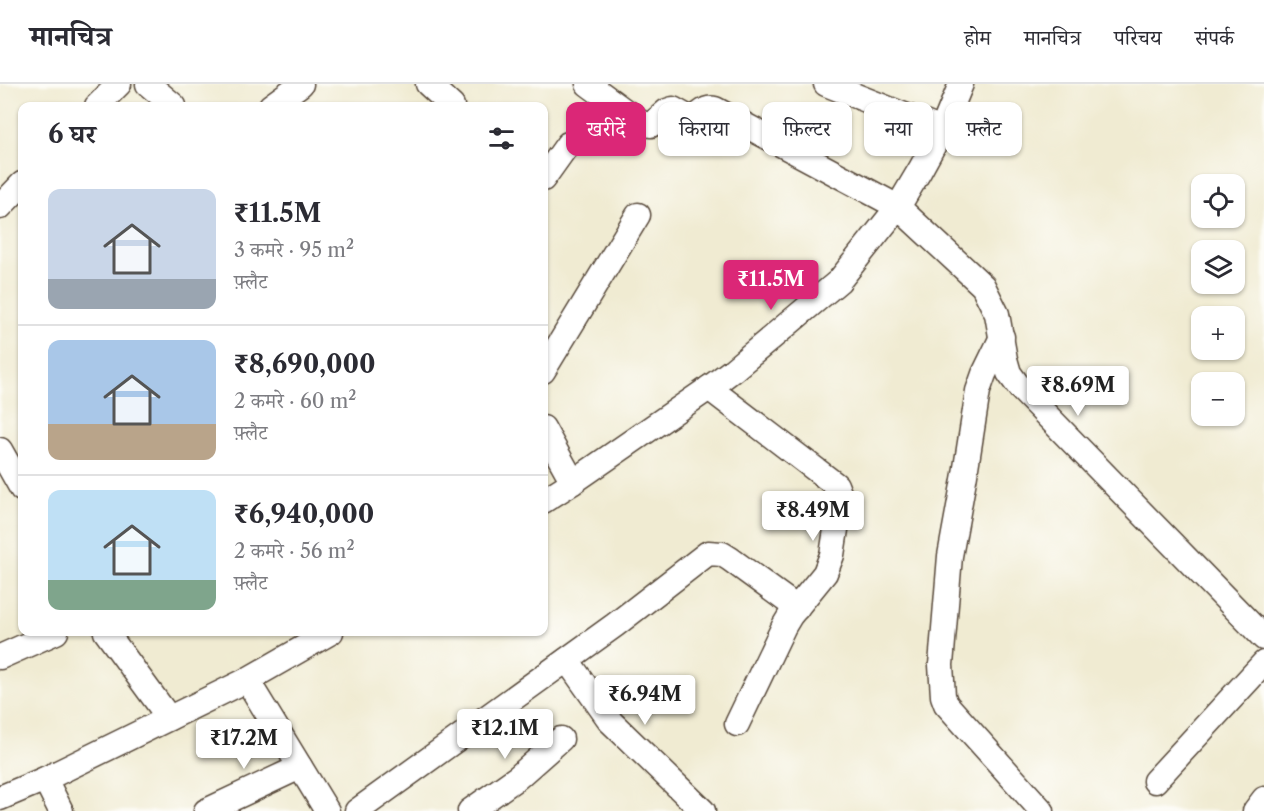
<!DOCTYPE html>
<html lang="hi">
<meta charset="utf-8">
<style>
:root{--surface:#fff;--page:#f7f7f7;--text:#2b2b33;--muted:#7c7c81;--line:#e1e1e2;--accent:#db2777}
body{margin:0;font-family:"Libre Caslon Text","Noto Serif Devanagari",serif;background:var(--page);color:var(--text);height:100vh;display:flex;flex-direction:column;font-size:22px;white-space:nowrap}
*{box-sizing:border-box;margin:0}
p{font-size:20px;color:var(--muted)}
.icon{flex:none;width:33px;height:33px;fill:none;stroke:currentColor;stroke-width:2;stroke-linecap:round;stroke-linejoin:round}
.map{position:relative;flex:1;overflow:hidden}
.details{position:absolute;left:18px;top:18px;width:530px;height:534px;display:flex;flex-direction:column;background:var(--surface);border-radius:12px;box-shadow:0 2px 4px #0004}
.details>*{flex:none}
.top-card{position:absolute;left:566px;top:18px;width:570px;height:54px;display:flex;gap:12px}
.fabs{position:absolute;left:1191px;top:90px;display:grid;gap:12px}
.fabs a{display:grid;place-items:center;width:54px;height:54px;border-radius:12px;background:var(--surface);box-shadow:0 2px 4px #0004;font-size:30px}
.price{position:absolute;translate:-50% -51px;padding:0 14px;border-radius:6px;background:#fff;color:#222;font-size:20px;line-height:39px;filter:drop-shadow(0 2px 3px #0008)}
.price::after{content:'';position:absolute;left:50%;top:36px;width:18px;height:14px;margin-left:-9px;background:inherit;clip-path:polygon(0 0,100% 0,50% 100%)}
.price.on{background:var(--accent);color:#fff}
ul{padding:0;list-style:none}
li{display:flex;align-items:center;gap:18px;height:150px;padding:0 30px}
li+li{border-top:2px solid var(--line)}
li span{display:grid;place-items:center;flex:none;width:168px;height:120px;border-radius:12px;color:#555}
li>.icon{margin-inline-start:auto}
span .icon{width:72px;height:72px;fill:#fffc;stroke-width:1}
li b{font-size:26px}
h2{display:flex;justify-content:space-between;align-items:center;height:72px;padding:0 30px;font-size:26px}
.chip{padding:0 21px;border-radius:12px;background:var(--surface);box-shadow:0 2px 4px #0004;font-size:21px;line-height:54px}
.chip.on{background:var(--accent);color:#fff}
header{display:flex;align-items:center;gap:36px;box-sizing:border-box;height:84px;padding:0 30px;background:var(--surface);border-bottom:2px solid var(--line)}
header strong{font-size:28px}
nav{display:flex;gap:33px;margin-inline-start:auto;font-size:21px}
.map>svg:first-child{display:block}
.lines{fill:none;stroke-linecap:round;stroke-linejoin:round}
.minor-casing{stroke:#564739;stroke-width:27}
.minor{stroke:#fff;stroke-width:24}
</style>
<header>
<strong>मानचित्र</strong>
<nav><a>होम</a><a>मानचित्र</a><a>परिचय</a><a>संपर्क</a></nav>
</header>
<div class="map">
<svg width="1264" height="727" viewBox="0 0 1264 727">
<rect width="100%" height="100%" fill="#fdfcf7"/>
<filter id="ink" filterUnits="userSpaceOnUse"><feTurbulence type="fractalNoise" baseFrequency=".0167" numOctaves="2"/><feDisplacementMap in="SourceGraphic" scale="12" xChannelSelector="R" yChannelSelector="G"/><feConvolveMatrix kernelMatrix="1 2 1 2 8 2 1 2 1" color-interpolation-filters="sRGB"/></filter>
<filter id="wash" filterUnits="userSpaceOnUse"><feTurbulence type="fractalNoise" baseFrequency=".008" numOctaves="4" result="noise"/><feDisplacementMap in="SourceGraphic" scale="24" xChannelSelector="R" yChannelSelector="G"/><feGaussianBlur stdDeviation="1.35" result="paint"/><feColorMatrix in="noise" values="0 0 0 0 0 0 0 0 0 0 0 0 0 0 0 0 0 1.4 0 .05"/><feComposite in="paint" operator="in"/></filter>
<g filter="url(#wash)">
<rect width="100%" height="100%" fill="#f0ebd2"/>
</g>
<g filter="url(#ink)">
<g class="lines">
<defs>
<g id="minor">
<polyline points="148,0 174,22"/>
<polyline points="428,0 452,22"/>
<path d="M 588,0 L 641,39 L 651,41 L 667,27 L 673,25 L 691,35 C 701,32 704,22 715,25 L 898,123 L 983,202 L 997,230 L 1005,275 L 1009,289 L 1020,304 L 1264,554"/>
<polyline points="826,0 942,46"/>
<polyline points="97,22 119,0"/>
<polyline points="271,22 301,0"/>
<polyline points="543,95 568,60 579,58 584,55 610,17"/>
<polyline points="0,123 22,100"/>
<polyline points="1002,253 984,290 978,307 965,390 950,472 941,581 943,612 946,620 1042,727"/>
<polyline points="543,287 638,131"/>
<polyline points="709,304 836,401 839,409 840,420 832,471 825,489 790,532 784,542 737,640"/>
<polyline points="543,344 573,398"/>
<polyline points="0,366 22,405"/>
<polyline points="543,417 573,398 709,304 733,286 839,197 898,123 920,86 942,46 961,0"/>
<polyline points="106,548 169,634"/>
<polyline points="0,573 56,548"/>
<polyline points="567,576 611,638 703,727"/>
<polyline points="247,596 327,727"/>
<polyline points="45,695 61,727"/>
<polyline points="1155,697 1264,579"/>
<polyline points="0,714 45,695 247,596 331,548"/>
<polyline points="206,727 300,683"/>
<polyline points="357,727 615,541 708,469 722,470 730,475 797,524"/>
<polyline points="470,727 518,693 561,655"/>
<polyline points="1255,727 1264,715"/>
</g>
</defs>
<use href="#minor" class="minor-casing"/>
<use href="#minor" class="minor"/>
</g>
</g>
</svg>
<div class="fabs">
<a><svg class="icon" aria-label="locate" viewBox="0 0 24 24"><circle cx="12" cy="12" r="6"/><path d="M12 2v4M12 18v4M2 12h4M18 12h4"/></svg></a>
<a><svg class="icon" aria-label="layers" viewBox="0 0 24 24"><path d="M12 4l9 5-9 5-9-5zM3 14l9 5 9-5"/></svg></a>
<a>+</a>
<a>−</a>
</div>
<b class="price on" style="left:771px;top:227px">₹11.5M</b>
<b class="price" style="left:1078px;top:333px">₹8.69M</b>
<b class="price" style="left:813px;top:458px">₹8.49M</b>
<b class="price" style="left:645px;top:642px">₹6.94M</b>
<b class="price" style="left:505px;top:676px">₹12.1M</b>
<b class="price" style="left:244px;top:686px">₹17.2M</b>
<div class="top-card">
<a class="chip on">खरीदें</a>
<a class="chip">किराया</a>
<a class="chip">फ़िल्टर</a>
<a class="chip">नया</a>
<a class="chip">फ़्लैट</a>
</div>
<section class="details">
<h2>6 घर<svg class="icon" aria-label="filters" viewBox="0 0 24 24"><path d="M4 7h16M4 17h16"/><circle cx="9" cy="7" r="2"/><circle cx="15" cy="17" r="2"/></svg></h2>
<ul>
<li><span style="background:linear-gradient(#c9d6e8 75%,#9aa5b1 0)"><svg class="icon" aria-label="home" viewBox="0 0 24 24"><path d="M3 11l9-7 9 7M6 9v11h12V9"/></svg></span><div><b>₹11.5M</b><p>3 कमरे · 95 m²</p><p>फ़्लैट</p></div></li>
<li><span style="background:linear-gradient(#a9c7e8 70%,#b9a48a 0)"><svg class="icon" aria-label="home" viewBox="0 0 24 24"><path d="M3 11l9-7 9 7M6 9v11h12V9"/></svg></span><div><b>₹8,690,000</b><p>2 कमरे · 60 m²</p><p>फ़्लैट</p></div></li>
<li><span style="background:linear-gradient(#bfe0f5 75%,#7fa58c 0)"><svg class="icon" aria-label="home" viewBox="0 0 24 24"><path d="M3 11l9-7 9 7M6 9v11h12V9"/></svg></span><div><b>₹6,940,000</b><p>2 कमरे · 56 m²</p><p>फ़्लैट</p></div></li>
</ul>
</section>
</div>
